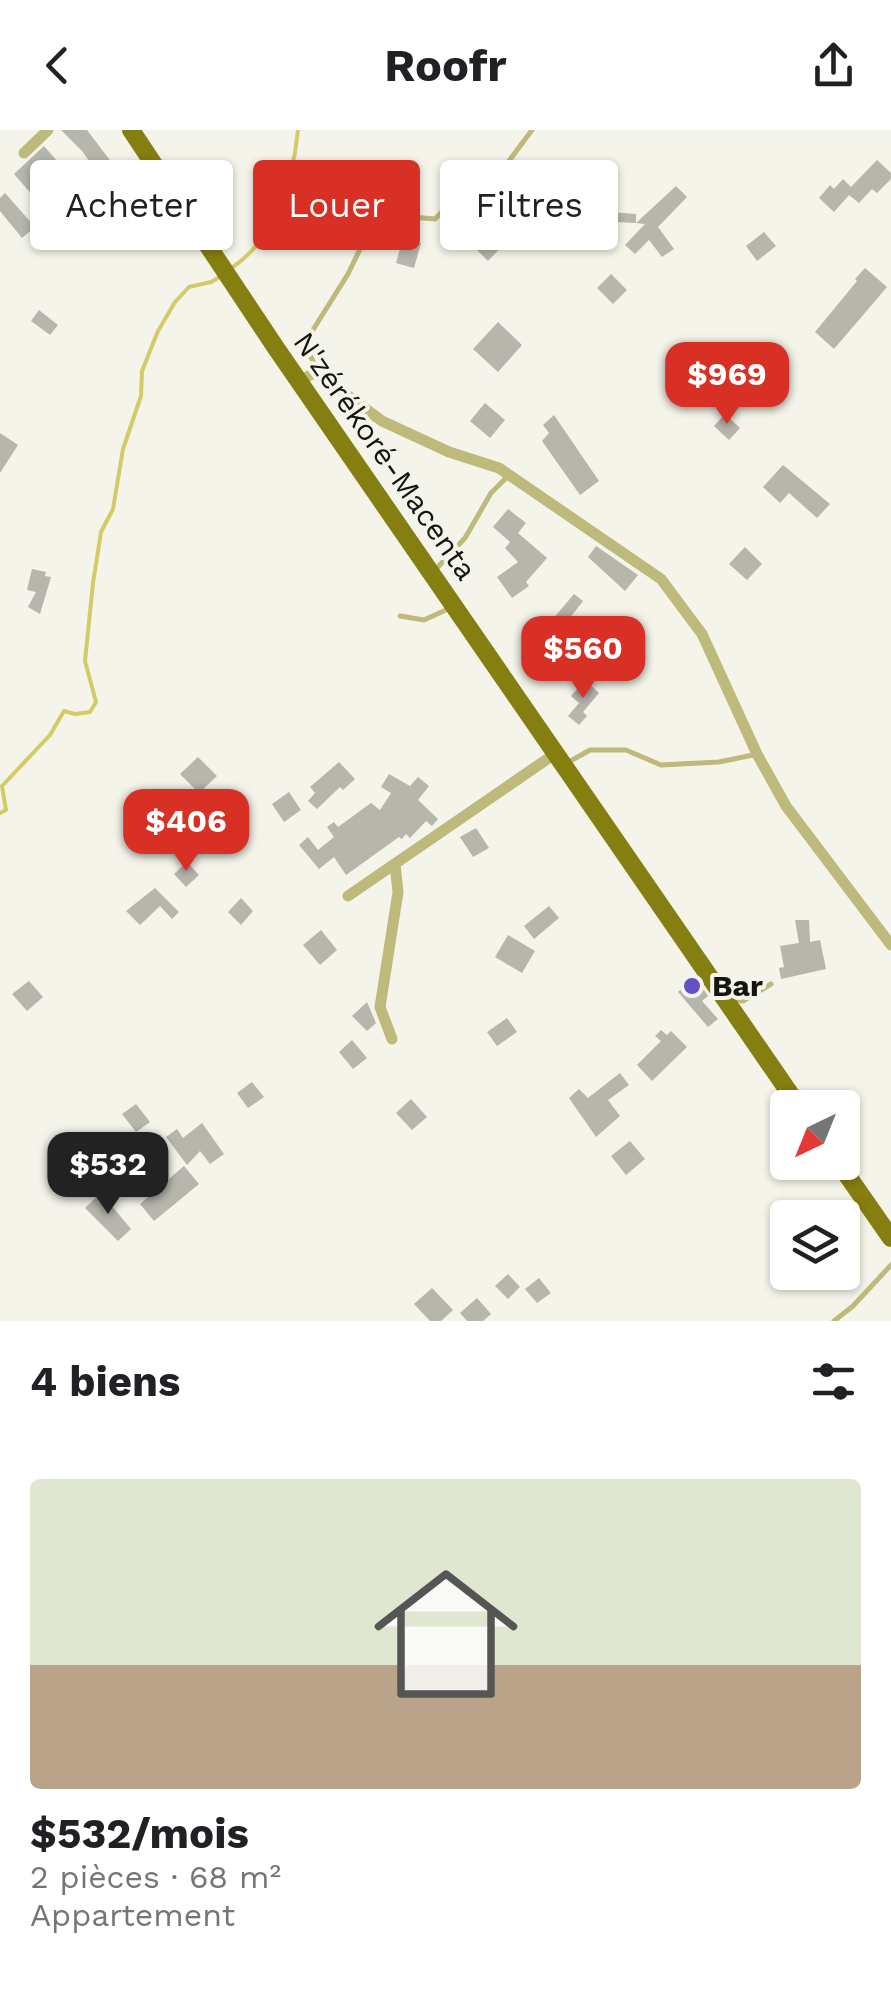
<!DOCTYPE html>
<html lang="fr">
<meta charset="utf-8">
<style>
:root{--surface:#fff;--page:#f2f2f2;--text:#202124;--muted:#757577;--accent:#d93025}
body{margin:0;font-family:"Work Sans",sans-serif;background:var(--page);color:var(--text);height:100vh;display:flex;flex-direction:column;font-size:38px;white-space:nowrap}
*{box-sizing:border-box;margin:0}
p{font-size:32px;color:var(--muted)}
.icon{flex:none;width:55px;height:55px;fill:none;stroke:currentColor;stroke-width:2;stroke-linecap:round;stroke-linejoin:round}
.map{position:relative;height:1191px;overflow:hidden}
.drawer{display:flex;flex-direction:column;background:var(--surface);flex:1}
.drawer>*{flex:none}
.guide{position:absolute;left:30px;top:30px;width:832px;height:90px;display:flex;gap:20px}
.needle{width:65px;rotate:223deg}
.controls{position:absolute;left:770px;top:960px;display:grid;gap:20px}
.controls a{display:grid;place-items:center;width:90px;height:90px;border-radius:10px;background:var(--surface);box-shadow:0 2px 8px #0004;font-size:50px}
.price{position:absolute;translate:-50% -85px;padding:0 22px;border-radius:20px;background:var(--accent);color:#fff;font-size:32px;line-height:65px;filter:drop-shadow(0 2px 5px #0008)}
.price::after{content:'';position:absolute;left:50%;top:60px;width:30px;height:22px;margin-left:-15px;background:inherit;clip-path:polygon(0 0,100% 0,50% 100%)}
.price.selected{background:#222;color:#fff}
ul{padding:0;list-style:none}
li{display:grid;align-content:center;gap:20px;height:530px;padding:0 30px}
li span{display:grid;place-items:center;height:310px;border-radius:10px;color:#555}
li>.icon{margin-inline-start:auto}
span .icon{width:180px;height:180px;fill:#fffc;stroke-width:1}
li b{font-size:42px}
h2{display:flex;justify-content:space-between;align-items:center;height:120px;padding:0 30px;font-size:42px}
.chip{padding:0 35px;border-radius:10px;background:var(--surface);box-shadow:0 2px 8px #0004;font-size:35px;line-height:90px}
.chip.selected{background:var(--accent);color:#fff}
header{display:flex;justify-content:space-between;align-items:center;height:130px;padding:0 30px;background:var(--surface);font-size:45px;font-weight:700}
.map>svg:first-child{display:block}
.lines{fill:none;stroke-linecap:round;stroke-linejoin:round}
.stream{stroke:#d3cc66;stroke-width:4}
.building{fill:#b6b6ad}
.service{stroke:#beba7b;stroke-width:5}
.minor{stroke:#beba7b;stroke-width:11}
.trunk{stroke:#857e10;stroke-width:18}
.poi-dot{fill:#6350c9;stroke:#f5f4ea;stroke-width:4}
.labels{text-anchor:middle;stroke-width:8;stroke-linejoin:round;paint-order:stroke}
.street-label{font-size:30px;fill:#141411;stroke:#f5f4ea}
.poi-label{font-size:30px;font-weight:bold;fill:#141411;stroke:#f5f4ea;text-anchor:start}
</style>
<header><svg class="icon" aria-label="back" viewBox="0 0 24 24"><path d="M15 5l-7 7 7 7"/></svg>Roofr<svg class="icon" aria-label="share" viewBox="0 0 24 24"><path d="M12 15V3M7 8l5-5 5 5M5 13v7h14v-7"/></svg></header>
<div class="map">
<svg width="891" height="1191" viewBox="0 0 891 1191">
<rect width="100%" height="100%" fill="#f5f4ea"/>
<g class="lines">
<g class="stream">
<path d="M 230,139 C 275,110 293,51 298,0"/>
<polyline points="0,683 6,680 2,656 50,605 64,581 75,584 90,582 96,572 85,531 93,453 101,402 113,379 123,319 141,266 142,241 158,201 175,172 189,157 211,152 223,145"/>
</g>
</g>
<g class="building">
<polygon points="61,0 87,0 122,46 107,56 82,21"/>
<polygon points="44,16 57,31 38,49 61,74 49,84 14,44"/>
<polygon points="877,30 891,43 891,49 877,63 872,59 859,73 849,65 834,82 819,68 830,55 834,59 843,49 851,57"/>
<polygon points="487,54 504,69 485,91 507,111 488,131 474,117 482,108 458,88"/>
<polygon points="676,56 687,67 658,97 674,119 662,127 649,110 635,124 625,115 645,94 636,93"/>
<polygon points="5,63 35,97 22,108 0,81 0,68"/>
<polygon points="597,81 636,84 636,93 597,91"/>
<polygon points="764,102 776,116 757,131 746,116"/>
<polygon points="403,108 421,113 414,138 396,133"/>
<polygon points="865,138 887,157 834,219 815,202 857,151 855,149"/>
<polygon points="611,144 627,160 613,174 597,158"/>
<polygon points="39,180 58,195 50,205 31,191"/>
<polygon points="498,192 522,215 498,242 473,219"/>
<polygon points="485,273 505,290 490,308 470,291"/>
<polygon points="725,284 740,298 729,310 714,296"/>
<polygon points="554,285 599,351 580,365 542,311 549,303 543,295"/>
<polygon points="0,303 18,315 0,343"/>
<polygon points="783,335 830,374 817,388 789,363 780,373 763,357"/>
<polygon points="508,379 526,393 518,403 547,428 526,452 529,456 512,468 497,447 518,432 505,418 510,412 493,397"/>
<polygon points="596,416 638,445 625,461 588,427"/>
<polygon points="745,417 762,434 747,450 729,434"/>
<polygon points="32,439 46,442 45,446 51,447 40,484 28,477 36,462 27,460"/>
<polygon points="574,464 583,471 562,498 552,490"/>
<polygon points="585,550 599,563 583,582 587,586 579,595 568,586 579,573 571,566"/>
<polygon points="198,627 217,646 199,663 180,644"/>
<polygon points="339,632 355,649 343,660 340,657 317,679 308,671 315,663 310,657"/>
<polygon points="389,644 410,656 418,647 429,656 418,670 438,689 432,696 426,691 410,708 406,704 402,709 399,707 346,745 334,727 319,739 299,715 308,707 318,720 334,707 327,697 334,692 338,697 371,673 380,680 391,663 381,657"/>
<polygon points="289,662 301,680 284,692 272,674"/>
<polygon points="201,684 220,702 202,722 182,704"/>
<polygon points="476,698 489,718 473,727 460,707"/>
<polygon points="187,732 199,745 186,757 174,744"/>
<polygon points="155,758 179,782 172,789 160,776 140,795 126,781"/>
<polygon points="241,768 253,781 241,795 228,782"/>
<polygon points="549,776 559,788 534,809 524,796"/>
<polygon points="795,790 809,790 810,812 820,810 826,839 781,849 779,838 784,837 780,816 799,813"/>
<polygon points="321,800 337,820 320,835 303,815"/>
<polygon points="508,805 535,821 522,843 495,827"/>
<polygon points="695,847 708,866 702,871 718,889 708,897 678,862"/>
<polygon points="29,851 43,867 27,881 12,864"/>
<polygon points="367,872 376,893 367,901 352,886"/>
<polygon points="507,888 517,902 497,916 487,902"/>
<polygon points="661,900 667,905 671,901 687,917 652,951 637,935 661,911 655,906"/>
<polygon points="352,910 367,928 353,939 339,922"/>
<polygon points="620,943 629,955 608,970 620,986 596,1007 569,968 579,959 588,968"/>
<polygon points="252,952 264,967 248,978 237,963"/>
<polygon points="411,969 427,987 412,1000 396,983"/>
<polygon points="136,974 150,992 136,1002 122,984"/>
<polygon points="202,993 224,1024 210,1034 200,1021 187,1035 166,1007 177,999 183,1008"/>
<polygon points="630,1011 645,1029 626,1045 611,1026"/>
<polygon points="184,1036 199,1054 154,1091 140,1074"/>
<polygon points="101,1063 131,1099 118,1111 85,1078"/>
<polygon points="508,1144 520,1157 508,1169 495,1156"/>
<polygon points="539,1148 551,1163 537,1173 525,1159"/>
<polygon points="432,1158 453,1180 441,1191 430,1191 414,1174"/>
<polygon points="477,1168 491,1184 483,1191 467,1191 460,1183"/>
</g>
<g class="lines">
<g class="service">
<polyline points="319,242 307,220 311,203 348,144 377,84 435,89 470,53 506,35 532,0"/>
<polyline points="435,440 465,408 491,363 507,347"/>
<polyline points="400,486 424,490 448,479"/>
<polyline points="567,633 590,620 626,620 661,635 719,632 753,625"/>
<polyline points="732,869 743,871 771,854"/>
<polyline points="834,1191 853,1176 891,1135"/>
</g>
<g class="minor">
<polyline points="24,23 48,0"/>
<polyline points="299,251 314,243 321,246 382,291 449,322 499,338 661,449 702,504 757,624 786,676 891,815"/>
<polyline points="348,766 556,623"/>
<polyline points="392,909 380,877 398,762 395,734"/>
</g>
<g class="trunk">
<polyline points="131,0 276,218 800,978"/>
<polyline points="838,1032 891,1108"/>
</g>
</g>
<circle class="poi-dot" cx="692" cy="856" r="10"/>
<g class="labels">
<g class="street-label">
<text transform="translate(385 326) rotate(55)" y="10">N'zérékoré-Macenta</text>
</g>
<g class="poi-label">
<text x="712" y="866">Bar</text>
</g>
</g>
</svg>
<div class="controls">
<a><svg class="needle" viewBox="-14 -14 28 28"><path d="M0-13l5 13h-10z" fill="#e53935"/><path d="M0 13l5-13h-10z" fill="#757577"/></svg></a>
<a><svg class="icon" aria-label="layers" viewBox="0 0 24 24"><path d="M12 4l9 5-9 5-9-5zM3 14l9 5 9-5"/></svg></a>
</div>
<b class="price" style="left:727px;top:297px">$969</b>
<b class="price" style="left:583px;top:571px">$560</b>
<b class="price" style="left:186px;top:744px">$406</b>
<b class="price selected" style="left:108px;top:1087px">$532</b>
<div class="guide">
<a class="chip">Acheter</a>
<a class="chip selected">Louer</a>
<a class="chip">Filtres</a>
</div>
</div>
<section class="drawer">
<h2>4 biens<svg class="icon" aria-label="filters" viewBox="0 0 24 24"><path d="M4 7h16M4 17h16"/><circle cx="9" cy="7" r="2"/><circle cx="15" cy="17" r="2"/></svg></h2>
<ul>
<li><span style="background:linear-gradient(#dfe7d0 60%,#b9a48a 0)"><svg class="icon" aria-label="home" viewBox="0 0 24 24"><path d="M3 11l9-7 9 7M6 9v11h12V9"/></svg></span><div><b>$532/mois</b><p>2 pièces · 68 m²</p><p>Appartement</p></div></li>
</ul>
</section>
